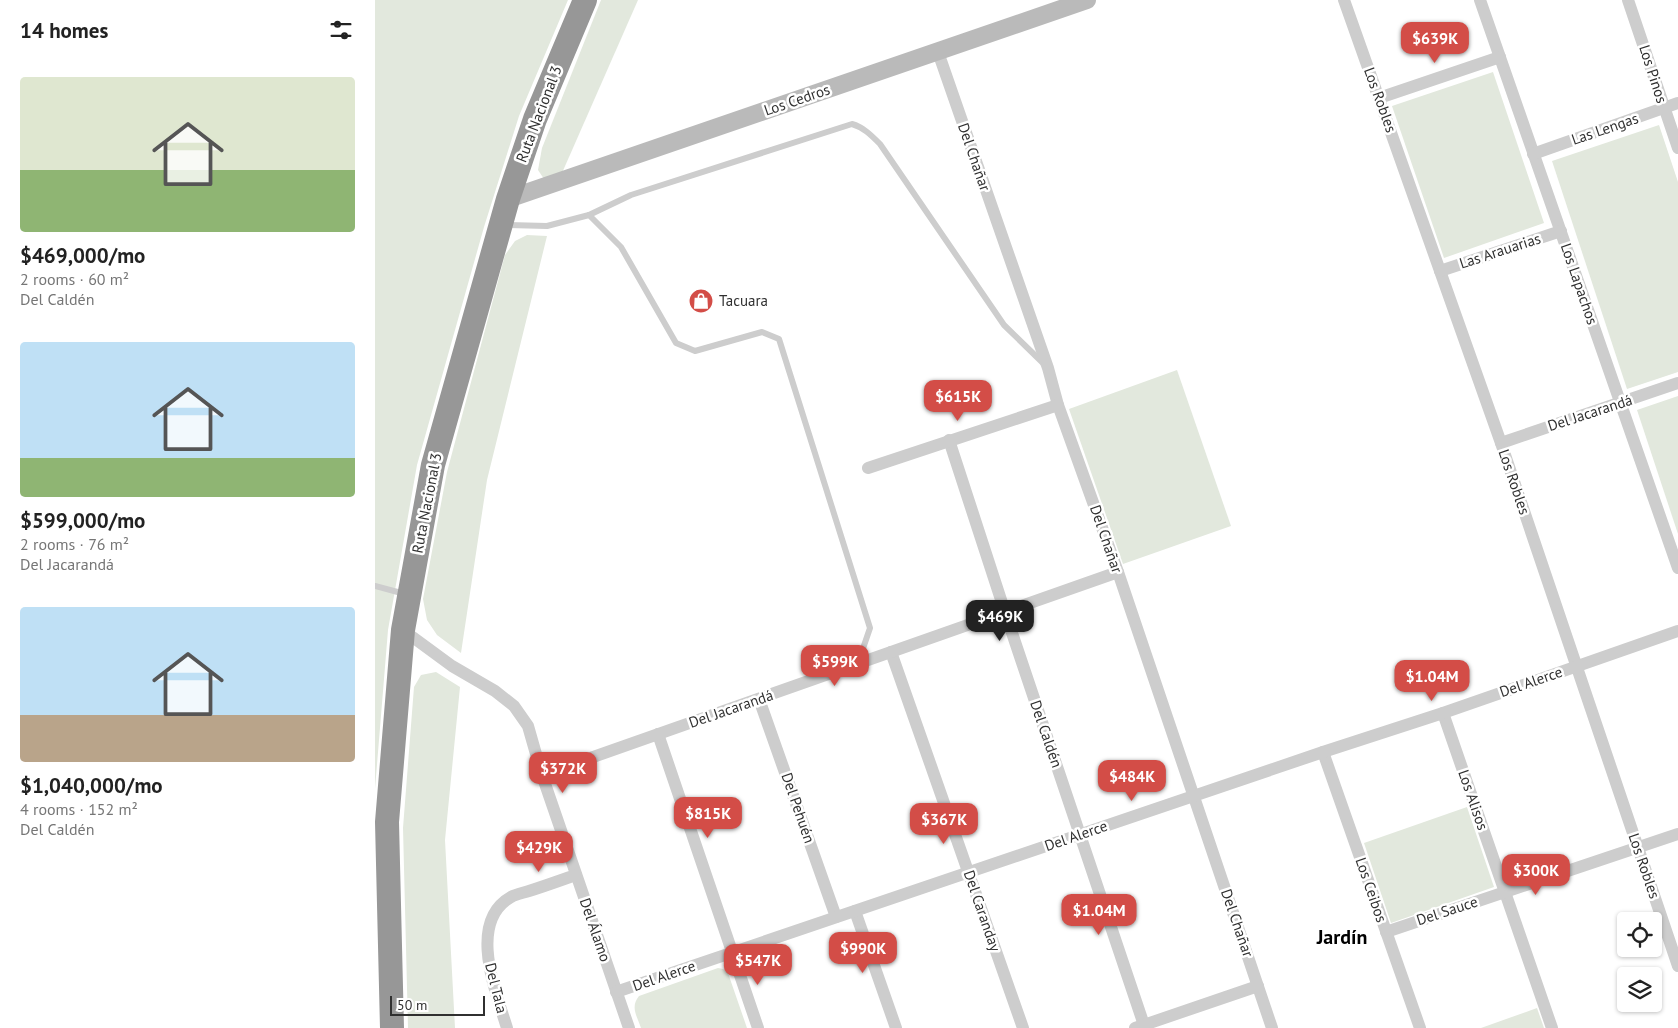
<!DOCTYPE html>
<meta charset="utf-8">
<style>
:root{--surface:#fff;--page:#f6f6f6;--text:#222;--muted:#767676;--accent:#d34d47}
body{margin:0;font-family:"PT Sans",sans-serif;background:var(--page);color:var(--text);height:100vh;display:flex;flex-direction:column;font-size:19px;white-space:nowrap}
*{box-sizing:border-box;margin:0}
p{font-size:16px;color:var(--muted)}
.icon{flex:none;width:28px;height:28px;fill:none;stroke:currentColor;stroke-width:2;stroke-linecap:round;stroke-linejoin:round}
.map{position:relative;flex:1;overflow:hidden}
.drawer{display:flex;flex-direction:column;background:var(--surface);width:375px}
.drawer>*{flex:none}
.controls{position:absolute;left:1242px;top:912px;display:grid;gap:10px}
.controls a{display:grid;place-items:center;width:45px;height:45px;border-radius:5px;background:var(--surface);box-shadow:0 1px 4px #0004;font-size:25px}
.scale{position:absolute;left:15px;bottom:12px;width:95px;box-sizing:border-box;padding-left:5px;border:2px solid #303030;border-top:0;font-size:14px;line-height:18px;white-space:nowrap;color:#303030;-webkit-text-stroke:4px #fff;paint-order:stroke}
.price{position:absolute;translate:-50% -42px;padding:0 11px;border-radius:10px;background:var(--accent);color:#fff;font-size:16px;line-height:32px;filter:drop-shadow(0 1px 2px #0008)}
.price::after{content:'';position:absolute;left:50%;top:30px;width:15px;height:11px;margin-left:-8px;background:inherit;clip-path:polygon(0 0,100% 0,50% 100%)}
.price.current{background:#222;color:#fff}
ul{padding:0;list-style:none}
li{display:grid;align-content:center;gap:10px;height:265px;padding:0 20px}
li span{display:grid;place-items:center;height:155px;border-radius:5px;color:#555}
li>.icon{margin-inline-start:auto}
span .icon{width:90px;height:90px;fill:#fffc;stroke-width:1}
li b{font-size:21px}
h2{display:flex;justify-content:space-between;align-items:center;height:60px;padding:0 20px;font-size:21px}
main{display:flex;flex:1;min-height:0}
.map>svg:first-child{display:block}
.green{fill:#e2e8dd}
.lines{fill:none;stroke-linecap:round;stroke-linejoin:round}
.lane{stroke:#cdcdcd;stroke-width:6}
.street{stroke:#cdcdcd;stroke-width:12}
.secondary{stroke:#bababa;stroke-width:18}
.highway{stroke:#979797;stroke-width:24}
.labels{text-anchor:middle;stroke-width:5;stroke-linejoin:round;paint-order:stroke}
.street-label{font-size:15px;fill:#303030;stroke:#fff}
.poi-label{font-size:15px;fill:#303030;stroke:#fff;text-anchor:start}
.district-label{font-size:20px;font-weight:bold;fill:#000;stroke:#fff}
</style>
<main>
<section class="drawer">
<h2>14 homes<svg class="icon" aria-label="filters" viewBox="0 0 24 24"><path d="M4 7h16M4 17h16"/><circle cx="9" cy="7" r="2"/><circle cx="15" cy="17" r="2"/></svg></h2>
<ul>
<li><span style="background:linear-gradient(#dfe7d0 60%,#8fb573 0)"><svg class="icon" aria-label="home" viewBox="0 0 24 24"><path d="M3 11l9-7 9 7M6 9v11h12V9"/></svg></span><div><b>$469,000/mo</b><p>2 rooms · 60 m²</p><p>Del Caldén</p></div></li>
<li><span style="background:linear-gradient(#bfe0f5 75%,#8fb573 0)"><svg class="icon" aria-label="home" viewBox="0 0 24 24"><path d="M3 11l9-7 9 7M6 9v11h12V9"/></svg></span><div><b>$599,000/mo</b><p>2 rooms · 76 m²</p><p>Del Jacarandá</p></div></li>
<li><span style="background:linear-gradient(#bfe0f5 70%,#b9a48a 0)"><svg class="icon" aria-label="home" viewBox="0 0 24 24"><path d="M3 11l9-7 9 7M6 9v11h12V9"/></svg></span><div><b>$1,040,000/mo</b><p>4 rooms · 152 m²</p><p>Del Caldén</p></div></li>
</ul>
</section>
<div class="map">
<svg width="1303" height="1028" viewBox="0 0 1303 1028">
<rect width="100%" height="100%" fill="#fff"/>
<g class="green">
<polygon points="0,0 193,0 144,116 109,227 42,465 13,630 0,789"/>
<polygon points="226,0 263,0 187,173 169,179 163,170 167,148"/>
<polygon points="1118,72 1169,223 1069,258 1017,106"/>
<polygon points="1284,125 1303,182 1303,372 1252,389 1177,161"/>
<polygon points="152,235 172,236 112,480 86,653 62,635 52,620 48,599 72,472 130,255 140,241"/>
<polygon points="802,370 856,526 748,564 694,409"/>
<polygon points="1303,396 1303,534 1262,410"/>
<polygon points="61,672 85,687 70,840 80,1028 33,1028 28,828 39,687 46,675"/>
<polygon points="1092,807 1119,887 1016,923 989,843"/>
<path d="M 343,968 L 348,969 L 353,973 L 372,1028 L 266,1028 C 262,1016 255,1007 264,996 Z"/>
<polygon points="1162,1008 1169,1028 1106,1028"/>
</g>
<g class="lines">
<g class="lane">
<path d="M 214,215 L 256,195 L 477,124 C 488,127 496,135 505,144 L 629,325 L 669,364"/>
<polyline points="130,225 172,226 214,215 246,247 301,343 320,351 387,332 404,339 495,628 483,663"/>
<polyline points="0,586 30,594"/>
</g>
<g class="street">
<polyline points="969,0 1126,443 1303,966"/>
<polyline points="1105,0 1303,568"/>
<polyline points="1253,0 1303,148"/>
<polyline points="563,52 673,368 683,405 743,572 897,1028"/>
<polyline points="1004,98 1125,57"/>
<polyline points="1158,154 1303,103"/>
<polyline points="1065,271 1186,231"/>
<polyline points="574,440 630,612 770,1028"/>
<polyline points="1126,443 1303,383"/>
<polyline points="493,468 683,405"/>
<polyline points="28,630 77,666 120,691 139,706 153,726 167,775 254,1028"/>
<polyline points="516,652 648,1028"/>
<polyline points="384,699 461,917"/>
<polyline points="1068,713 1177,1028"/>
<polyline points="283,734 383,1028"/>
<polyline points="948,752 1045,1028"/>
<polyline points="167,775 743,572"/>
<polyline points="480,911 521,1028"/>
<polyline points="1011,932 1303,834"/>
<polyline points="241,992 948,752 1068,713 1303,631"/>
<path d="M 132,1028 C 121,992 92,922 136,897 C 141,894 148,893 154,891 C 170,886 186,880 201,875"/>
<polyline points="760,1028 883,986"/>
</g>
<polyline class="secondary" points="133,199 712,0"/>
<polyline class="highway" points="17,1028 12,822 28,630 58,465 133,199 160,119 210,0"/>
</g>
<defs>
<symbol id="shop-disc" viewBox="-11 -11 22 22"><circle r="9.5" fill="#d34d47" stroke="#fff"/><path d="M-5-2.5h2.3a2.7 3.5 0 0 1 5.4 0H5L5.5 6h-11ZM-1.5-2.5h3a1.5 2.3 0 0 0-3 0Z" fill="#fff"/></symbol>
</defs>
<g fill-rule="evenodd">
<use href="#shop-disc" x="312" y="287" width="28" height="28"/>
</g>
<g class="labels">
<g class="street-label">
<text transform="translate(1278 74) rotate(72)" y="5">Los Pinos</text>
<text transform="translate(422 100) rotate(-19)" y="5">Los Cedros</text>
<text transform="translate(1005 100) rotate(70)" y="5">Los Robles</text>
<text transform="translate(164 114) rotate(-69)" y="5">Ruta Nacional 3</text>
<text transform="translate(1230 129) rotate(-19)" y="5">Las Lengas</text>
<text transform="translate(599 157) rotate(71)" y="5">Del Chañar</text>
<text transform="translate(1125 251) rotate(-18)" y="5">Las Arauarias</text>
<text transform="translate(1204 284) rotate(71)" y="5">Los Lapachos</text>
<text transform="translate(1215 413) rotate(-18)" y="5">Del Jacarandá</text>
<text transform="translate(1139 482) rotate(71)" y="5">Los Robles</text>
<text transform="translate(52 503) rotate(-79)" y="5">Ruta Nacional 3</text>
<text transform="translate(731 539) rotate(71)" y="5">Del Chañar</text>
<text transform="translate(1156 682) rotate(-19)" y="5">Del Alerce</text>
<text transform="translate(356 709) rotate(-19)" y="5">Del Jacarandá</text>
<text transform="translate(671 734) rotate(71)" y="5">Del Caldén</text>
<text transform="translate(1098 800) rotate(71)" y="5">Los Alisos</text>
<text transform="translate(423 808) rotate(71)" y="5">Del Pehuén</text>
<text transform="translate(701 836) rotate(-19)" y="5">Del Alerce</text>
<text transform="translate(1269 866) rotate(71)" y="5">Los Robles</text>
<text transform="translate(996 890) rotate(71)" y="5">Los Ceibos</text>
<text transform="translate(607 911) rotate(71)" y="5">Del Caranday</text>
<text transform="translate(1072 911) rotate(-18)" y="5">Del Sauce</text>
<text transform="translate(862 923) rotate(71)" y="5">Del Chañar</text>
<text transform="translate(220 930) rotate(71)" y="5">Del Álamo</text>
<text transform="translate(289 976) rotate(-19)" y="5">Del Alerce</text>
<text transform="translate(121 988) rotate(76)" y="5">Del Tala</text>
</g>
<g class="poi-label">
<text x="344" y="306">Tacuara</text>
</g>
<g class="district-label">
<text x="967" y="944">Jardín</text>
</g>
</g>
</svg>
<div class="controls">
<a><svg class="icon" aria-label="locate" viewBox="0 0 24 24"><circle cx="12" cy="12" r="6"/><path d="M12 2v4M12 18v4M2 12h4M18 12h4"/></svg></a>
<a><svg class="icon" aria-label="layers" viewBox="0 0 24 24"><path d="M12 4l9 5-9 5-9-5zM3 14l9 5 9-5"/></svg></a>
</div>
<div class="scale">50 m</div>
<b class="price" style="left:1060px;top:64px">$639K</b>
<b class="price" style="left:583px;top:422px">$615K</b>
<b class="price current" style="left:625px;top:642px">$469K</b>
<b class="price" style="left:460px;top:687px">$599K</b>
<b class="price" style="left:1057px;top:702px">$1.04M</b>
<b class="price" style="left:188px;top:794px">$372K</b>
<b class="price" style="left:757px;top:802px">$484K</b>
<b class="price" style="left:333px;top:839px">$815K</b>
<b class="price" style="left:569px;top:845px">$367K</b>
<b class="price" style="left:164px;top:873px">$429K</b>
<b class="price" style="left:1161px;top:896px">$300K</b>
<b class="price" style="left:724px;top:936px">$1.04M</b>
<b class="price" style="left:488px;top:974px">$990K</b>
<b class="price" style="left:383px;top:986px">$547K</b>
</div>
</main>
